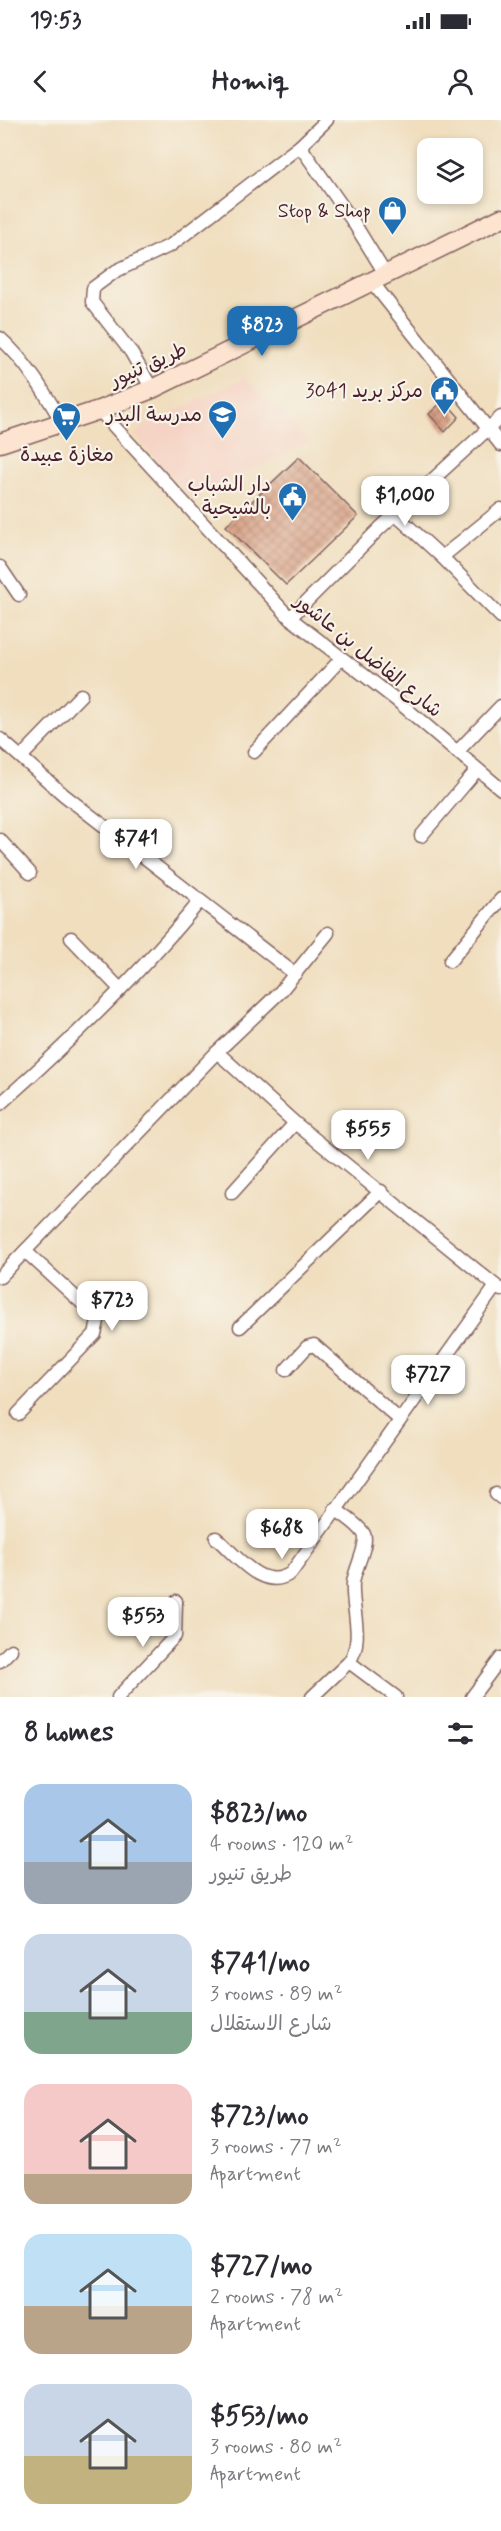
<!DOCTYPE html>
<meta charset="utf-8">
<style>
:root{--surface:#fff;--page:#f2f2f3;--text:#2b2b33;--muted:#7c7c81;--accent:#1f6fb2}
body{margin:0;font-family:Mynerve,"Playpen Sans Arabic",sans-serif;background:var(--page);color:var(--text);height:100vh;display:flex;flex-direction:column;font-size:22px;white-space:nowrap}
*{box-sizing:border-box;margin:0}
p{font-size:20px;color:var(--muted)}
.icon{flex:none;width:33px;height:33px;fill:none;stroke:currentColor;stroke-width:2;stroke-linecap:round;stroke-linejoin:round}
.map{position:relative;height:1577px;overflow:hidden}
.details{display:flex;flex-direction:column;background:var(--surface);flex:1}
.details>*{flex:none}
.controls{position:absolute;left:417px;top:18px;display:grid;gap:12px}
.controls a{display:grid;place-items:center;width:66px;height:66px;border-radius:12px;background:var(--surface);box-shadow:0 3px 9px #0003;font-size:30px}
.price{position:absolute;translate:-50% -51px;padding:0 14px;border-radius:12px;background:#fff;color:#222;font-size:20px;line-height:39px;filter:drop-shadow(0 2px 3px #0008)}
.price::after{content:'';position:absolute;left:50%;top:36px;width:18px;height:14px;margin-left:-9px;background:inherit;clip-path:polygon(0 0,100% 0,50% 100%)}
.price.current{background:var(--accent);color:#fff}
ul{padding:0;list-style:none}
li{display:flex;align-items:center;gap:18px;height:150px;padding:0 24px}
li span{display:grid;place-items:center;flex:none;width:168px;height:120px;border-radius:18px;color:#555}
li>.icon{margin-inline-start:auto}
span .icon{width:72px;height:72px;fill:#fffc;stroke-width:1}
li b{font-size:26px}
h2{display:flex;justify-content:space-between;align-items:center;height:72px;padding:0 24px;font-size:26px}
.status{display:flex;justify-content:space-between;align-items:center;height:42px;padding:0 30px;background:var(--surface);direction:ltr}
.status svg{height:16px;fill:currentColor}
header{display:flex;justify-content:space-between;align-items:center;height:78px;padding:0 24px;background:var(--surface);font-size:27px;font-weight:700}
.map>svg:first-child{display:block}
.built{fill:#f5d2c2}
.building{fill:url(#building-cross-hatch)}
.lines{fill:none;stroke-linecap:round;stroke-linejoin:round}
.minor-casing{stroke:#84625e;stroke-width:15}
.secondary-casing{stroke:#84625e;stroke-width:21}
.minor{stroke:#fff;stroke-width:12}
.secondary{stroke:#fde4d1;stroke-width:18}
.labels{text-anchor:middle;stroke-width:4.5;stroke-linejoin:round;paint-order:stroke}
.poi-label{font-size:20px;fill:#4a1f2b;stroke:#f7f3e8;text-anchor:end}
.street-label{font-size:20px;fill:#4a1f2b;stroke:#f7f3e8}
</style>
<div class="status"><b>19:53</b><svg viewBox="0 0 49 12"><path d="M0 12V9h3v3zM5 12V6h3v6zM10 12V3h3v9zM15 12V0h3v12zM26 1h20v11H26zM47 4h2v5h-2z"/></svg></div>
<header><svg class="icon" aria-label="back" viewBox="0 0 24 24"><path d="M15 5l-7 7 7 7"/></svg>Homiq<svg class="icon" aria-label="person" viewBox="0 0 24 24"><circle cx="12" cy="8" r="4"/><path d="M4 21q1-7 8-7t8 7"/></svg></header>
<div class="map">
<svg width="501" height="1577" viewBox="0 0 501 1577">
<defs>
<pattern id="building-cross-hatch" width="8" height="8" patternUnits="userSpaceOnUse" patternTransform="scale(1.5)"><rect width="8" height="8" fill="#d9a286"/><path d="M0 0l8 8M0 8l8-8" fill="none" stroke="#b2836e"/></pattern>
</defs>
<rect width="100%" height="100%" fill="#f7f3e8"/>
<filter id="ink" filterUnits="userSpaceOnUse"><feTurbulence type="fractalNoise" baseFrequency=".0167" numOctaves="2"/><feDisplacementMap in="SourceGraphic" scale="12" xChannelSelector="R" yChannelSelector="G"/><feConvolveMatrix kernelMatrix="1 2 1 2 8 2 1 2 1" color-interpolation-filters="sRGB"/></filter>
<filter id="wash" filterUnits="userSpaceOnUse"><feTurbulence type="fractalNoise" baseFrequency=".008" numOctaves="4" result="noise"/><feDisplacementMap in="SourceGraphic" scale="24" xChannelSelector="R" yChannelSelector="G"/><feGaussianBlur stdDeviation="1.35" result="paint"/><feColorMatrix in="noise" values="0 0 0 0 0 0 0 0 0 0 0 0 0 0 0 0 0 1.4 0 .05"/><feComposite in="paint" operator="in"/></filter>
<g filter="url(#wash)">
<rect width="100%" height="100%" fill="#f0debe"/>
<polygon class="built" points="244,258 310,322 191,379 136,316 140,308"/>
<g id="blocks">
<g class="building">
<polygon points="444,280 459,297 445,312 429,294"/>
<polygon points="299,337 358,396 286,465 226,406"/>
</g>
</g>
</g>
<g filter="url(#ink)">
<use href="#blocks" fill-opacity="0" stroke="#84625e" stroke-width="1.5"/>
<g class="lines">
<defs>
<g id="minor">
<polyline points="327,0 300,26 352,100 386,155"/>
<polyline points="372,162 501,325"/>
<path d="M 0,218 C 26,241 45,273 62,302"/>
<polyline points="152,269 131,232 92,182 93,168 116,151 171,125 300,26"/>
<polyline points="99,290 290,498 395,579 501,669"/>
<polyline points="396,395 442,437 501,497"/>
<polyline points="442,437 501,389"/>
<polyline points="0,447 19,475"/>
<polyline points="290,498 380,408 501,297"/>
<polyline points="0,619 64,675 295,854"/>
<polyline points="254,632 341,539"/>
<polyline points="457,632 501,586"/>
<polyline points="21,637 81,575"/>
<polyline points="421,716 477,650"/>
<polyline points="0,720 30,753"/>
<polyline points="71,818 120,869"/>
<polyline points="450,841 501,779"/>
<polyline points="217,932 295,1003 501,1170"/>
<path d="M 0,984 C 71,921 139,855 200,781"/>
<polyline points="232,1073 295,1003"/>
<polyline points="0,1157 217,932 280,872 328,813"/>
<polyline points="240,1207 381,1071"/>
<polyline points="286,1250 307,1227 314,1225 400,1300"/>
<polyline points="18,1294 95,1214 98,1201 94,1194 25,1131"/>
<polyline points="496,1374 501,1378"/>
<path d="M 335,1389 C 344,1396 358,1404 364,1414 C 369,1424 354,1450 353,1463 C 351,1489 365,1519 349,1542 L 396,1577"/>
<path d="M 216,1418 C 236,1435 263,1473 291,1453 L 496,1166"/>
<polyline points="0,1541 11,1530"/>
<polyline points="118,1577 175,1516 176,1481"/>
<polyline points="312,1577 349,1542"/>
<polyline points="472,1577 501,1538"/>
</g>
<polyline id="secondary" points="0,323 99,290 152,269 501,98"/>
</defs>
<use href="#minor" class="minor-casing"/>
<use href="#secondary" class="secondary-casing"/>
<use href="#minor" class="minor"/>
<use href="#secondary" class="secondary"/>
</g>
</g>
<defs>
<symbol id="shop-pin" viewBox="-11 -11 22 30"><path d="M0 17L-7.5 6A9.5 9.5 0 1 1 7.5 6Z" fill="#1f6fb2" stroke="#f7f3e8"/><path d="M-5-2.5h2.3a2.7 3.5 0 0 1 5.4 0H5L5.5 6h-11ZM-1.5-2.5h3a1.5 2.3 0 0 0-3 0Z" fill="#fff"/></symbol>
<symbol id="civic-pin" viewBox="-11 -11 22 30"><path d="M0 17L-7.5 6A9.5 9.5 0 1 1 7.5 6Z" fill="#1f6fb2" stroke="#f7f3e8"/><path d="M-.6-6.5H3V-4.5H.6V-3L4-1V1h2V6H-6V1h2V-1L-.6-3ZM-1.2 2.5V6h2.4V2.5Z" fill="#fff"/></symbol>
<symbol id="school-pin" viewBox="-11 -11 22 30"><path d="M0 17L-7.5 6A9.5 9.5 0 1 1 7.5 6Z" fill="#1f6fb2" stroke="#f7f3e8"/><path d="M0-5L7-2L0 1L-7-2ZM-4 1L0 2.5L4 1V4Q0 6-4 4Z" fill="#fff"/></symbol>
<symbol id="supermarket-pin" viewBox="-11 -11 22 30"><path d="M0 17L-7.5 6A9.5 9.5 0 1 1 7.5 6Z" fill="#1f6fb2" stroke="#f7f3e8"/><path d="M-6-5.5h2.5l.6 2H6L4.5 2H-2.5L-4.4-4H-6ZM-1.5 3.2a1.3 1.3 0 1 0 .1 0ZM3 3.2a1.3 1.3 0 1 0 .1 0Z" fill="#fff"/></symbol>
</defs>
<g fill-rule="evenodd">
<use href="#shop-pin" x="376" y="74" width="33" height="45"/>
<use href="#civic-pin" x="428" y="254" width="33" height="45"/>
<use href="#school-pin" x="206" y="278" width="33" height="45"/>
<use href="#supermarket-pin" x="50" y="280" width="33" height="45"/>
<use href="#civic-pin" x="276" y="360" width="33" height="45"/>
</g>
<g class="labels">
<g class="poi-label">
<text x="371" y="97">Stop &amp; Shop</text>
<text x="423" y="277">مركز بريد 3041</text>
<text x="202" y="301">مدرسة البدر</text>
<text x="67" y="341" text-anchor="middle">مغازة عبيدة</text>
<text x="271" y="371">دار الشباب<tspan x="271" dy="23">بالشيحية</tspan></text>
</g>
<g class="street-label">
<text transform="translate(148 244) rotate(-24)" y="7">طريق تنيور</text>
<text transform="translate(369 535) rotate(39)" y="7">شارع الفاضل بن عاشور</text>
</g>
</g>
</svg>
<div class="controls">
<a><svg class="icon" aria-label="layers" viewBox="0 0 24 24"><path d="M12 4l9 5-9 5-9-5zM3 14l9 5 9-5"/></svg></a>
</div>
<b class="price current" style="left:262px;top:237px">$823</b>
<b class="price" style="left:405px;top:407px">$1,000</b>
<b class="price" style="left:136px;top:750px">$741</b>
<b class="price" style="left:368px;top:1041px">$555</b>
<b class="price" style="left:112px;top:1212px">$723</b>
<b class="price" style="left:428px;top:1286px">$727</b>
<b class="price" style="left:282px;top:1440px">$688</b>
<b class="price" style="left:143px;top:1528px">$553</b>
</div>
<section class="details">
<h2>8 homes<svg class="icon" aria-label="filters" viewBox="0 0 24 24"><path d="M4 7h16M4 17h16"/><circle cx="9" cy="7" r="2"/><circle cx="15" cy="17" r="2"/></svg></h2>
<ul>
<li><span style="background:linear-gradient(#a9c7e8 65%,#9aa5b1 0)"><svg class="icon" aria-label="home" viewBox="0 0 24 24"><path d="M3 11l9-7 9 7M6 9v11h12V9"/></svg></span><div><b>$823/mo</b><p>4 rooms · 120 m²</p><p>طريق تنيور</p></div></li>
<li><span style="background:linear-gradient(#c9d6e8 65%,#7fa58c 0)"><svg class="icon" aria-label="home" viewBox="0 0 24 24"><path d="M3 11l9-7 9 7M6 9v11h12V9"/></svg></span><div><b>$741/mo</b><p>3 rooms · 89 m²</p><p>شارع الاستقلال</p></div></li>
<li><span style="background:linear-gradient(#f6c9c9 75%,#b9a48a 0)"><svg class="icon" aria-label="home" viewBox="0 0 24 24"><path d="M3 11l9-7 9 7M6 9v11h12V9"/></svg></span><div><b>$723/mo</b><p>3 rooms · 77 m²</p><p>Apartment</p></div></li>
<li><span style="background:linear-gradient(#bfe0f5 60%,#b9a48a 0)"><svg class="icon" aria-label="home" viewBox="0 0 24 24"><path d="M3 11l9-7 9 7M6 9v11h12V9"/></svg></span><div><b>$727/mo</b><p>2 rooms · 78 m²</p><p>Apartment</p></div></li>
<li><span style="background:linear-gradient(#c9d6e8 60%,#c2b280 0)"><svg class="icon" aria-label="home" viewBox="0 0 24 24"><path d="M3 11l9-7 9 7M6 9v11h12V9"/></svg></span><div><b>$553/mo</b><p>3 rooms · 80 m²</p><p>Apartment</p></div></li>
</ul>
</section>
